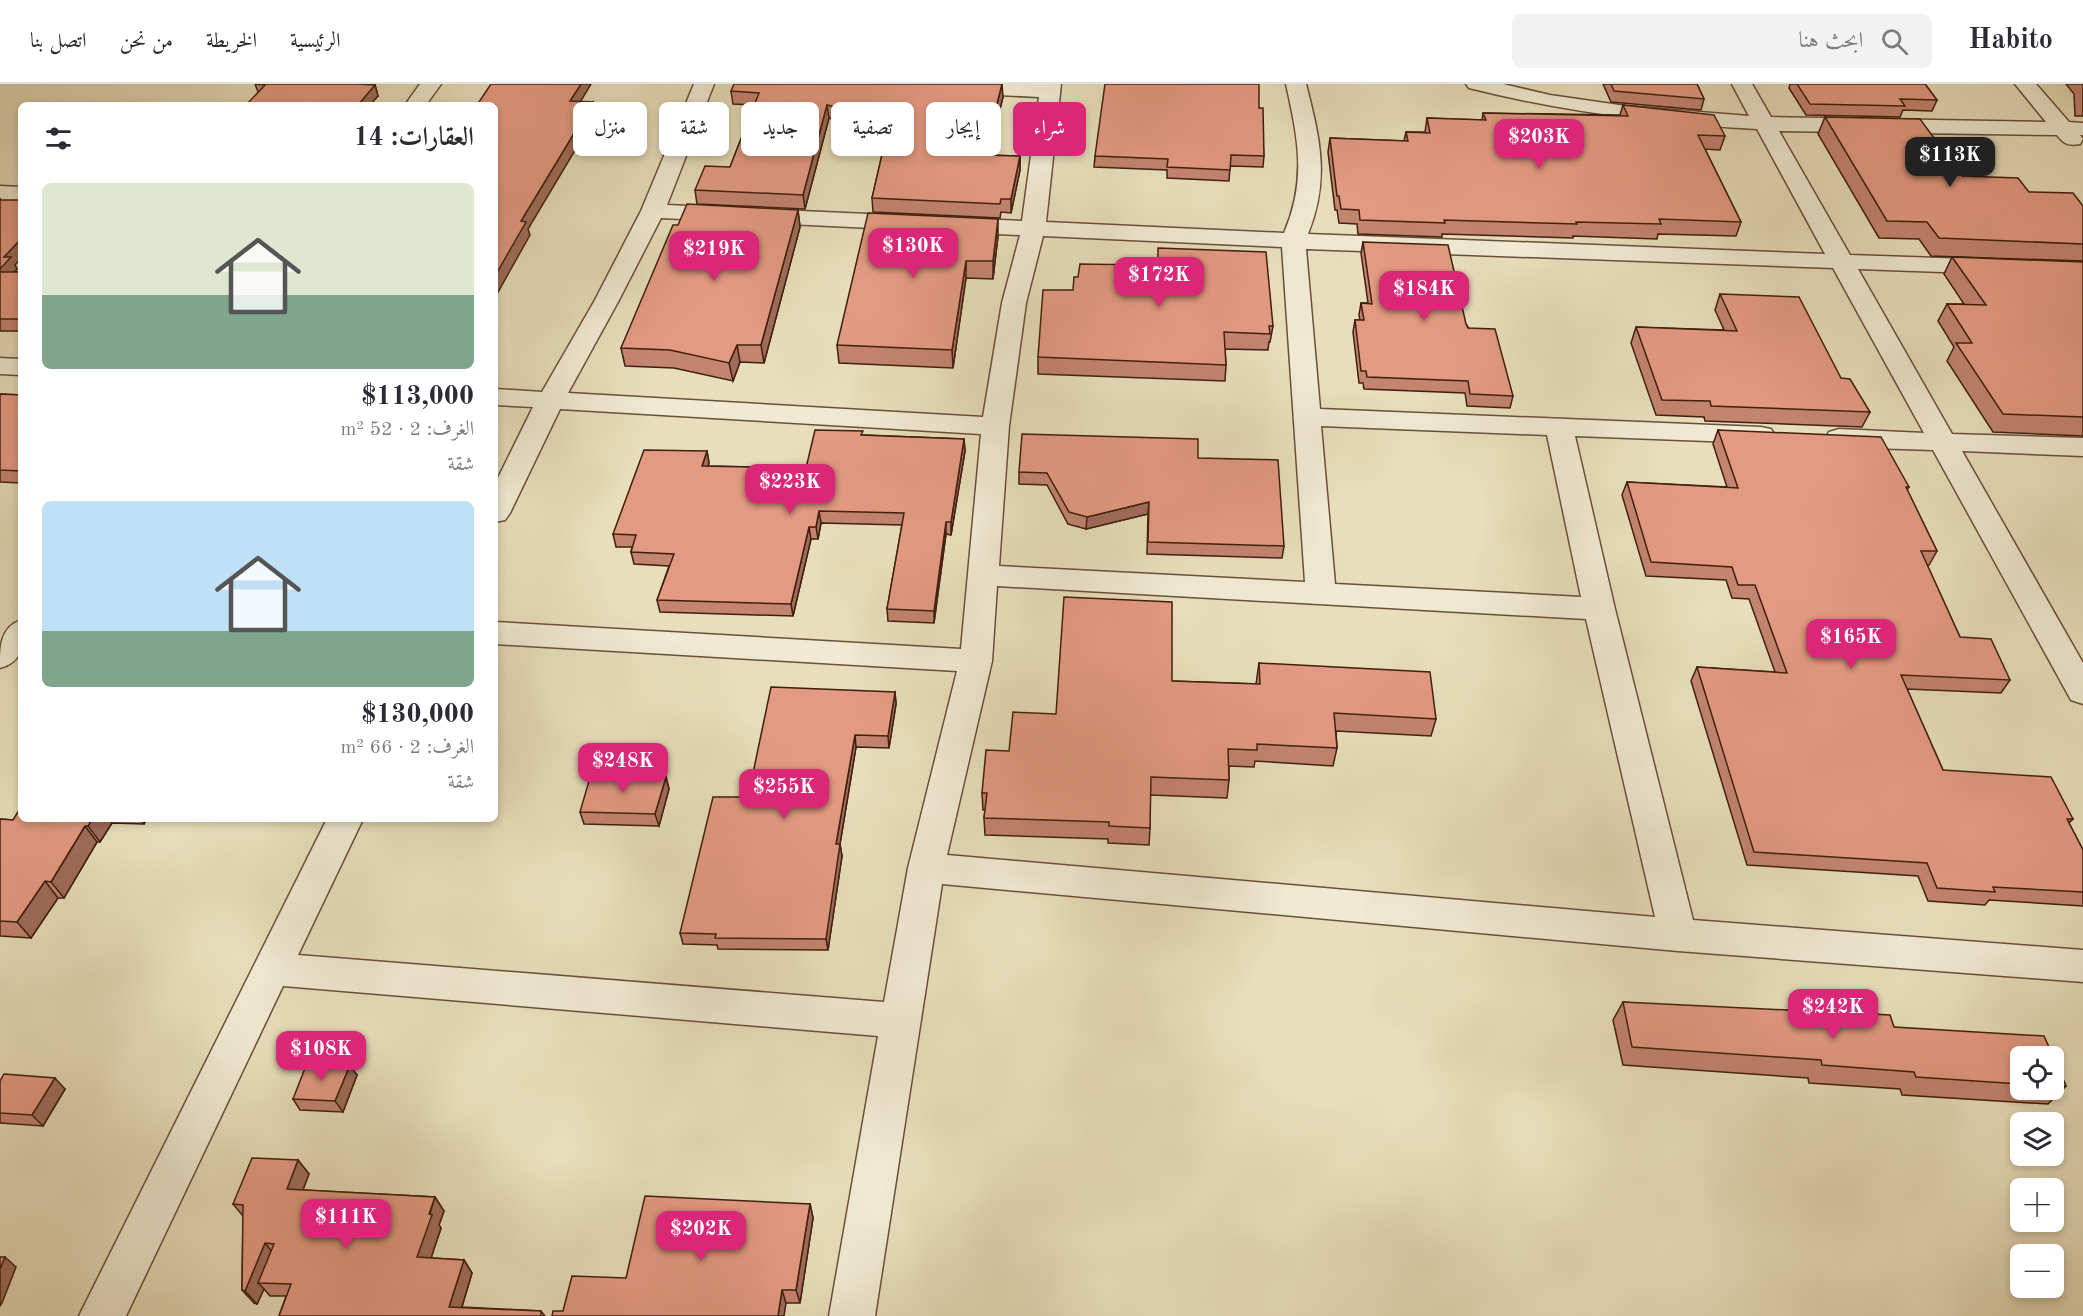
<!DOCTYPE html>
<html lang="ar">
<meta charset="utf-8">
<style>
:root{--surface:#fff;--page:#f2f2f3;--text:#2b2b33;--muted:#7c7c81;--line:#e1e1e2;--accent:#db2777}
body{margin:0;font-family:"Old Standard TT",Amiri,serif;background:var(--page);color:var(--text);direction:rtl;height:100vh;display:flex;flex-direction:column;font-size:22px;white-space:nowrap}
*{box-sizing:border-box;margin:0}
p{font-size:20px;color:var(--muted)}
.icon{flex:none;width:33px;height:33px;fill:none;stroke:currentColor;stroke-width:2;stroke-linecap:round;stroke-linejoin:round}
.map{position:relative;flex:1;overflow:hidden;direction:ltr}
.details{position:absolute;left:18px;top:18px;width:480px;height:720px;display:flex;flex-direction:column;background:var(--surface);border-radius:9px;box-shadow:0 3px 9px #0003;direction:rtl}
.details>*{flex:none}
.banner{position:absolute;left:516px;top:18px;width:570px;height:54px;direction:rtl;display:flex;gap:12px}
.tools{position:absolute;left:2010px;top:962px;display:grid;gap:12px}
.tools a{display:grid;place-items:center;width:54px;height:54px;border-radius:9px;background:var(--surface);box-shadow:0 3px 9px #0003;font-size:30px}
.price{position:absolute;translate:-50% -51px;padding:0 14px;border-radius:12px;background:var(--accent);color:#fff;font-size:20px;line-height:39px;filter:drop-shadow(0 2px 3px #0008)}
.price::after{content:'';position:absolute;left:50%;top:36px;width:18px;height:14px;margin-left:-9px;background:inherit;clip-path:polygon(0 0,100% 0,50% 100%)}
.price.current{background:#222;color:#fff}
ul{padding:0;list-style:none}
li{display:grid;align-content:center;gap:12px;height:318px;padding:0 24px}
li span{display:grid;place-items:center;height:186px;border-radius:9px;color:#555}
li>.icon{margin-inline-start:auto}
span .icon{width:108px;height:108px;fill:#fffc;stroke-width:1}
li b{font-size:26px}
h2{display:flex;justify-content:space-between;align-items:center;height:72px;padding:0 24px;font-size:26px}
.chip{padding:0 21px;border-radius:9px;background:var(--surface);box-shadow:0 3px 9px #0003;font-size:21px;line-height:54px}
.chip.current{background:var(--accent);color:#fff}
header{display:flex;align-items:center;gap:36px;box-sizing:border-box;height:84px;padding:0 30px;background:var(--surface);border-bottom:2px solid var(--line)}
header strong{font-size:28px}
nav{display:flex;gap:33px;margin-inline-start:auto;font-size:21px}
.search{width:420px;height:54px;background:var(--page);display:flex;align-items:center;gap:15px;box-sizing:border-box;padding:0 21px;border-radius:9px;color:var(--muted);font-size:22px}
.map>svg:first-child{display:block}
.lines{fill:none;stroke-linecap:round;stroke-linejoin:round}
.minor-casing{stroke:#6a4f39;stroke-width:3}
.minor{fill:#f0ead3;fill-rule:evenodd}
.wall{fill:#c38470;stroke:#401f0e;stroke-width:1.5}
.shaded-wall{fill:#9f6c5b;stroke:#401f0e;stroke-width:1.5}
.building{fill:#e39a82;stroke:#401f0e;stroke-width:1.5}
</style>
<header>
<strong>Habito</strong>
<div class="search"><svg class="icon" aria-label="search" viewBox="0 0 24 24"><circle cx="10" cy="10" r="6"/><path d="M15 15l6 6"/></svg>ابحث هنا</div>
<nav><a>الرئيسية</a><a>الخريطة</a><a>من نحن</a><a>اتصل بنا</a></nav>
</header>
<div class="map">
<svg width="2083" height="1232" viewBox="0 0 2083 1232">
<rect width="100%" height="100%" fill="#e8debb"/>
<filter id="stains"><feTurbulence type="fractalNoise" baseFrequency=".00333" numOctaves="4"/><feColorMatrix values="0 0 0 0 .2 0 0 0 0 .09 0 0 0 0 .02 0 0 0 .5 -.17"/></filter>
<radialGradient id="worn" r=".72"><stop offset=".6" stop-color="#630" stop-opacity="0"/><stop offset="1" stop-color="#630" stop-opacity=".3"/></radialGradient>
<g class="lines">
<defs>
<g id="minor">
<polygon points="420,0 441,0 426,21 405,21"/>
<path d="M 694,0 L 714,0 L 667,121 L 1022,137 L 1039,13 L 896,6 L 889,4 L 886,0 L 1061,0 L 1046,138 L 1284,149 C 1307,95 1298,55 1286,0 L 1306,0 C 1320,55 1330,95 1308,150 L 1825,170 L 1757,45 C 1659,40 1564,28 1469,4 L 1466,0 L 1503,0 L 1550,11 L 1626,22 L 1749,32 L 1732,0 L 1752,0 L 1771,33 L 2046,38 L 2015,0 L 2036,0 L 2069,38 L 2083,39 L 2083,51 L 2080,51 L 2083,55 L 2080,60 C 2068,62 2064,60 2057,51 L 1779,47 L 1850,171 L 2083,179 L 2083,193 L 1858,185 L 1952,350 L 2083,354 L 2083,372 L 1962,367 L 2083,579 L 2083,620 L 2071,616 L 1933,366 L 1839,363 L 1829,360 L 1825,354 L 1829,348 L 1839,345 L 1924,349 L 1833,184 L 1306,165 L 1320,325 L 1761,343 L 1771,345 L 1775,351 L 1771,357 L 1761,359 L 1575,352 L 1615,525 L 1693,836 L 2083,866 L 2083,898 L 1678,867 L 942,800 L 875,1232 L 829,1232 L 878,952 L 283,902 L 126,1232 L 79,1232 L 327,735 L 363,735 L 298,871 L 884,918 L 908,784 L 957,587 L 495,560 L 495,538 L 961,565 L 981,350 L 560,325 L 510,429 L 505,436 L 495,438 L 495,400 L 533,323 L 495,321 L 495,305 L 542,308 L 595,216 L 641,127 ZM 661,134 L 1020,151 L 1002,219 L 983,333 L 568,309 L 619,216 ZM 1043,152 L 1282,163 L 1305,498 L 999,482 L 1009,342 L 1026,219 ZM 1321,342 L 1547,351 L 1581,513 L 1335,500 ZM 997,502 L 1586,535 L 1655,833 L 947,771 L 992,577 Z"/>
<polygon points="0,102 21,103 21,117 0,116"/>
<polygon points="0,274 21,275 21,291 0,290"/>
<path d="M 21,536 C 21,559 26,577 0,584 C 0,562 0,544 21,536 Z"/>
</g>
</defs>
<use href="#minor" class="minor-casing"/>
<use href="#minor" class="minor"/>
</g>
<g class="wall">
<polygon points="255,0 370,0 370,1 375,1 378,12 258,8"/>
<polygon points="1603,0 1697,0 1704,15 1701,26 1611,18"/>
<polygon points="1790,0 1925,0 1937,16 1932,27 1903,26 1900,33 1806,31 1789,4"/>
<polygon points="2066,0 2083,0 2083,32 2075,32 2074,10"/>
<polygon points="731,7 1003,13 988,71 1020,72 1020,86 1011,129 1001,128 1000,134 873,128 872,114 887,49 829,34 805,125 697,120 695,106 730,83 754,21 733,20"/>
<polygon points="1623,21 1725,52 1720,66 1705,65 1741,138 1736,152 1658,150 1657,155 1573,152 1573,154 1442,150 1442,153 1358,150 1357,140 1339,139 1337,126 1335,126 1328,68 1330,54 1404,57 1406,48 1425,48 1427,34 1482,36 1483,29 1620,31"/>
<polygon points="1259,24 1264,72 1263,83 1230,82 1229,97 1167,94 1167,86 1094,83 1095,72"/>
<polygon points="1825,33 1962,92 2083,122 2083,177 1931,172 1919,155 1879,154 1818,50"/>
<polygon points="0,114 15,181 17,185 14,188 21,188 21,247 0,247"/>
<polygon points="798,126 800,143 764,279 740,278 733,297 674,284 625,282 621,264 678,141"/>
<polygon points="998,152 993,195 966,194 953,284 839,279 837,261"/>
<polygon points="1363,158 1466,240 1513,312 1510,324 1467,322 1465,309 1364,305 1363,299 1359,299 1353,248 1355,236 1360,236 1359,231 1361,219 1368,219 1361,169"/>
<polygon points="1952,173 2083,178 2083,352 1993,348 1947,277 1954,263 1938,237 1947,220 1964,220 1944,190"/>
<polygon points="1073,206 1273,242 1270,258 1269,258 1268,266 1225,265 1226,281 1225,297 1038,290 1038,273"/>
<polygon points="1720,210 1841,294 1870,328 1862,343 1705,337 1704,333 1656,331 1631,259 1636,243 1724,246 1715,226"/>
<polygon points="0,310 21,311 21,399 0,398"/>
<polygon points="1718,346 1909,403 1907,406 1937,467 1929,481 1927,481 1960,553 2010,596 2001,609 1907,605 1943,686 2073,735 2069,739 2083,766 2083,822 1989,816 1985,821 1928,817 1918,792 1747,781 1691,597 1697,583 1775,588 1749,515 1732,514 1726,496 1646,492 1622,411 1627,398 1727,403 1713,360"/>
<polygon points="863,351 964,355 965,367 951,451 946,450 934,539 888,537 887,525 902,441 821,439 818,455 811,455 793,532 660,528 657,516 669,482 634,480 631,468 632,463 616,463 613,450 707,367 709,379 708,382 806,384"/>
<polygon points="1198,374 1284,462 1282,474 1147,470 1148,430 1086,445 1068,440 1047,401 1019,400 1019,388"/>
<polygon points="1259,579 1436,635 1431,652 1336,647 1337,664 1333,682 1255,677 1254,683 1229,682 1229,696 1227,714 1150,711 1150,744 1149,761 1108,759 1108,755 985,751 984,734 985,726 983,726 982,709 1009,667 1056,630 1172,597 1256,600"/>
<polygon points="895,608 896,620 889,664 856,663 840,760 842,772 828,866 718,865 717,861 683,860 680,849 748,713"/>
<polygon points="666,693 669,705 659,742 584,740 580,728"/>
<polygon points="0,735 13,736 21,735 147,735 144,740 112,739 100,758 97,758 64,814 58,814 31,854 0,852"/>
<polygon points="1623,918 1894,943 2020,972 2020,1005 2054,1005 2054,974 2066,1002 2048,1020 1902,1011 1900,1005 1809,999 1808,994 1623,981 1613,936"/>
<polygon points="357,991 343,1028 300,1026 293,1015"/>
<polygon points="0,997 65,1005 43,1042 0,1039"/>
<polygon points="298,1076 309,1090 303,1106 435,1113 444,1127 439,1141 441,1144 431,1174 464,1176 472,1189 462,1223 541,1227 545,1232 279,1232 286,1212 270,1212 264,1205 257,1220 254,1219 242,1206 243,1132 233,1120"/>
<polygon points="810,1120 813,1134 800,1219 786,1219 563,1227 626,1194"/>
</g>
<g class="shaded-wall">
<polygon points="581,0 591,0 573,30 570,17"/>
<polygon points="1002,0 1003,13 985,84 984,71"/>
<polygon points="375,1 378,12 370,21 358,21"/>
<polygon points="593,18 596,31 528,145 530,151 497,210 495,205 495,192 521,137"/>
<polygon points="827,21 829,34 805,125 803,111"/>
<polygon points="1020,72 1020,86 1011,129 1011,115"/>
<polygon points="798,126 800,143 764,279 761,261"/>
<polygon points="998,135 998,152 993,195 993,177"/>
<polygon points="21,155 21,174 15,181 17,185 4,200 0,193 0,185 4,173"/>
<polygon points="966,177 966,194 953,284 952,266"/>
<polygon points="737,261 740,278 733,297 729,279"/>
<polygon points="964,355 965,367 951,451 951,438"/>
<polygon points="707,367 709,379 705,394 702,382"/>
<polygon points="1149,418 1148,430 1086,445 1087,433"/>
<polygon points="819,427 821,439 818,455 816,443"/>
<polygon points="946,438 946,450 934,539 934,527"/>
<polygon points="809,443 811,455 793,532 791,520"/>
<polygon points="895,608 896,620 889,664 888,652"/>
<polygon points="855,651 856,663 840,760 842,772 828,866 826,855 836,760"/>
<polygon points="666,693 669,705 659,742 655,730"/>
<polygon points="92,735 109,735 112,739 100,758 88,742"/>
<polygon points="140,735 147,735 144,740"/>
<polygon points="85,742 97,758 64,814 51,798"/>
<polygon points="45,797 58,814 31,854 17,838"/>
<polygon points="350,981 357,991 343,1028 335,1017"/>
<polygon points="55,994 65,1005 43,1042 32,1031"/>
<polygon points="298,1076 309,1090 298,1118 287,1105"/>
<polygon points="435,1113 444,1127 439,1141 441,1144 427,1186 417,1173"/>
<polygon points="810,1120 813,1134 800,1219 796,1206"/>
<polygon points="265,1159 276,1173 258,1199 264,1205 257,1220 245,1207"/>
<polygon points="5,1173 16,1183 2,1219 0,1222 0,1185"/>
<polygon points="464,1176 472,1189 459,1232 449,1223"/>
<polygon points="782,1206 786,1219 784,1232 778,1232"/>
</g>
<g class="building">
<polygon points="255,0 357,0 375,1 358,21 246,21 265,1"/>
<polygon points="491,0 581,0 570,17 593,18 521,137 526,138 495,192 495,21 477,21"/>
<polygon points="734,0 1002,0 984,71 1020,72 1011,115 1001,115 1000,120 872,114 890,36 827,21 803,111 695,106 705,82 730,83 759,9 731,7"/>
<polygon points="1105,0 1259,0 1259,24 1263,24 1264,72 1231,71 1230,86 1167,83 1168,75 1095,72"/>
<polygon points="1611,0 1697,0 1704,15 1614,7"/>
<polygon points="1797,0 1925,0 1937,16 1900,15 1905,22 1810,20"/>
<polygon points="1623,21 1714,31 1725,52 1698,51 1741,138 1659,135 1661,140 1576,138 1577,140 1444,136 1445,139 1360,136 1359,126 1341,125 1339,112 1337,112 1330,54 1408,57 1406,48 1430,49 1427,34 1486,36 1483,29 1628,32"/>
<polygon points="1825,33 1920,35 1962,92 2018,94 2029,108 2073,109 2083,122 2083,160 1939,154 1927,138 1887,137"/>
<polygon points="0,116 21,116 21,155 4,173 11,173 0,185"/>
<polygon points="687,120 798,126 761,261 737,261 729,279 670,266 621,264 673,141 678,141"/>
<polygon points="868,129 998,135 993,177 966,177 952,266 837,261"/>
<polygon points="1363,158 1448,161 1466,240 1468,244 1495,245 1513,312 1470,310 1468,297 1367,293 1366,287 1361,287 1355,236 1364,236 1361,219 1372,220"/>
<polygon points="1158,164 1266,168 1273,242 1269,242 1270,250 1224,248 1226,281 1038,273 1043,206 1073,206 1074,193 1078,193 1080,180 1143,181 1143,177 1158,177"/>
<polygon points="1952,173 2083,178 2083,333 2003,330 1956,259 1972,259 1947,220 1986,221"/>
<rect x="0" y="188" width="21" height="47"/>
<polygon points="1720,210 1799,213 1841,294 1850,295 1870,328 1711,322 1710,317 1662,316 1636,243 1737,247"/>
<polygon points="0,310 21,311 21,314 20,315 21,315 21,387 0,386"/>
<polygon points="815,346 863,347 861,351 964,355 951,438 946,438 934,527 887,525 904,429 819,427 816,443 809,443 791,520 657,516 674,470 631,468 636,451 613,450 644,366 707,367 702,382 806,384"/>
<polygon points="1718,346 1881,353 1909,403 1906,403 1937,467 1921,467 1960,553 1991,555 2010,596 1901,591 1943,686 2051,693 2073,735 2067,735 2083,766 2083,808 1993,803 1995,808 1937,804 1927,779 1754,768 1697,583 1787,589 1755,501 1738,501 1732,483 1651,478 1627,398 1738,404"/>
<polygon points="1022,350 1198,355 1198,374 1278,376 1284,462 1148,458 1149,418 1087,433 1069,428 1047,389 1019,388"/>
<polygon points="1064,513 1172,518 1172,597 1260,600 1259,579 1430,588 1436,635 1334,629 1337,664 1257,660 1257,666 1228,665 1229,696 1151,693 1150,744 1109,742 1109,738 984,734 987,709 982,709 986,666 1009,667 1013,628 1056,630"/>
<polygon points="771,603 895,608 888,652 855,651 836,760 840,760 826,855 715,854 716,850 680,849 713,713 748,713"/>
<polygon points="591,690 666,693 655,730 580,728"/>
<polygon points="21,723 21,735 92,735 88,742 85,742 51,798 45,797 17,838 0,837 0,735 13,736"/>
<polygon points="1623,918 1890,931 1894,943 2044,952 2053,972 2020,972 2020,1000 1916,993 1914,988 1822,981 1821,976 1632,963"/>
<polygon points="2054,974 2066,1002 2054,1002"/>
<polygon points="307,979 350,981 335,1017 293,1015"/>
<polygon points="4,990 55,994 32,1031 0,1029 0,997"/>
<polygon points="252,1074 298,1076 287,1105 435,1113 429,1130 432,1131 417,1173 464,1176 449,1223 541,1227 541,1232 279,1232 291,1200 258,1199 274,1160 265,1159 245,1207 242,1206 243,1121 233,1120"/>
<polygon points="645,1112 810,1120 796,1206 782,1206 778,1232 552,1232 553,1227 563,1227 572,1192 626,1194"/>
<polygon points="0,1173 5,1173 0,1185"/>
</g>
<rect width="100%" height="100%" filter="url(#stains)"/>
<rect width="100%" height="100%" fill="url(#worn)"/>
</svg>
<div class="tools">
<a><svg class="icon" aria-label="locate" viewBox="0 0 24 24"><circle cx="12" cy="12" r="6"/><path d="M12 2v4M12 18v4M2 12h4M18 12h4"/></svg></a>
<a><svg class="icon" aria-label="layers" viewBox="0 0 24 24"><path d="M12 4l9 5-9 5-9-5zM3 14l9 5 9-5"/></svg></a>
<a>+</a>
<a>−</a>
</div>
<b class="price" style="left:1539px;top:86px">$203K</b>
<b class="price current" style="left:1950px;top:104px">$113K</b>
<b class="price" style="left:913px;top:195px">$130K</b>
<b class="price" style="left:714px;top:198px">$219K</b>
<b class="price" style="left:1159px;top:224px">$172K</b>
<b class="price" style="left:1424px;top:238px">$184K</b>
<b class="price" style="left:790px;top:431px">$223K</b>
<b class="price" style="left:1851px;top:586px">$165K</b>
<b class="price" style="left:623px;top:710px">$248K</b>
<b class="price" style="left:784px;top:736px">$255K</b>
<b class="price" style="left:1833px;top:956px">$242K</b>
<b class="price" style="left:321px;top:998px">$108K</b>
<b class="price" style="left:346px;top:1166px">$111K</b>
<b class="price" style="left:701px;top:1178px">$202K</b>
<div class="banner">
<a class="chip current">شراء</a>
<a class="chip">إيجار</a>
<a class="chip">تصفية</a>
<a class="chip">جديد</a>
<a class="chip">شقة</a>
<a class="chip">منزل</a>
</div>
<section class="details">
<h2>العقارات: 14<svg class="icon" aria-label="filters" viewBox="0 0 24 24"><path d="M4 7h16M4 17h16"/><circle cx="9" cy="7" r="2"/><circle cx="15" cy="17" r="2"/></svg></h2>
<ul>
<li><span style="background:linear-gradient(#dfe7d0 60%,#7fa58c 0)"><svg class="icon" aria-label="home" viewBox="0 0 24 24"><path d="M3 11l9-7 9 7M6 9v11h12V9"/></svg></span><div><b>$113,000</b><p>الغرف: 2 · 52 m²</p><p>شقة</p></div></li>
<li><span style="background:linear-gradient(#bfe0f5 70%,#7fa58c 0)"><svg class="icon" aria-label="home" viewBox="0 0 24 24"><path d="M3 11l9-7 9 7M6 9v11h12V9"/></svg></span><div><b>$130,000</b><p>الغرف: 2 · 66 m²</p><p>شقة</p></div></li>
</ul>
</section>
</div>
